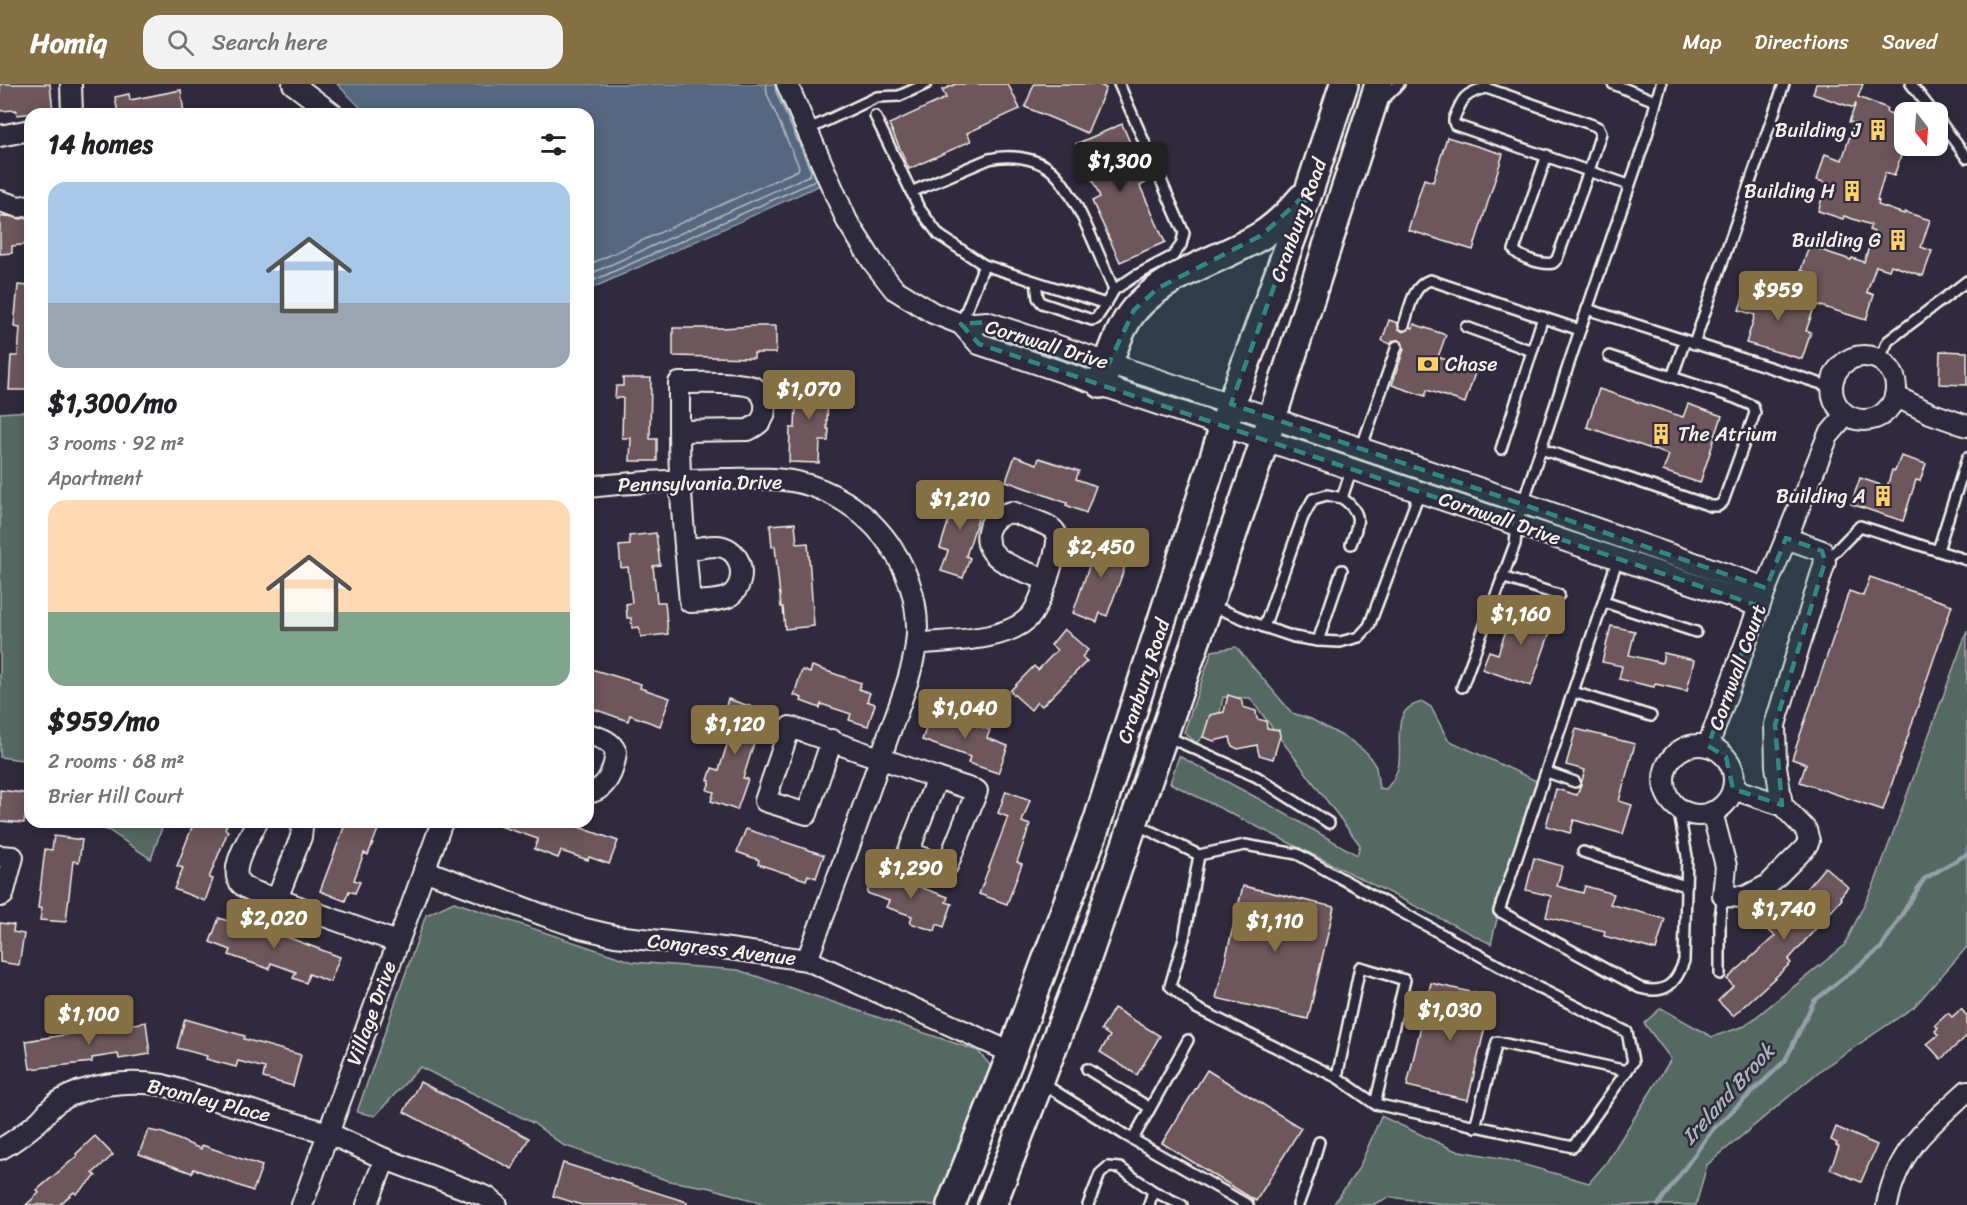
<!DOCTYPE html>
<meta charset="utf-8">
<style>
:root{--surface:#fff;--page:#f2f2f2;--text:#202124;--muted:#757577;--accent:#847042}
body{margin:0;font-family:Sriracha,sans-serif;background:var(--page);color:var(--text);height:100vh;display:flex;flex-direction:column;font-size:22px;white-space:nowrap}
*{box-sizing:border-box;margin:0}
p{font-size:20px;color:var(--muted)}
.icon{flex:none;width:33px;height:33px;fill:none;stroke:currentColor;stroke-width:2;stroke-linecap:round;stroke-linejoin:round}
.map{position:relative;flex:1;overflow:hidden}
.details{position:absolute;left:24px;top:24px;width:570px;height:720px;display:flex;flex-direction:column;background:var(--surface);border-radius:18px;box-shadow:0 3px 15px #0003}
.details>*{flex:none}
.needle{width:39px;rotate:163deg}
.fabs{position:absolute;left:1894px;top:18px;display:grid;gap:12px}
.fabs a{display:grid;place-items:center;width:54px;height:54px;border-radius:12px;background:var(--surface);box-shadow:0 3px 15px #0003;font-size:30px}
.price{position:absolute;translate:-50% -51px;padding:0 14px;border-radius:6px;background:var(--accent);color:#fff;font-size:20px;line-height:39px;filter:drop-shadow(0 2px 3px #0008)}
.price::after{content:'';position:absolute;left:50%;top:36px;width:18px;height:14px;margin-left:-9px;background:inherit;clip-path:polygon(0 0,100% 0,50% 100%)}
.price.active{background:#222;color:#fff}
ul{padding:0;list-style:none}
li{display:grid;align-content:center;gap:12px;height:318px;padding:0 24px}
li span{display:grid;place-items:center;height:186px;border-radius:18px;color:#555}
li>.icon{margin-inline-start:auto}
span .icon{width:108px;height:108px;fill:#fffc;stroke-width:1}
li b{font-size:26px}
h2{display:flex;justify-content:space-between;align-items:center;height:72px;padding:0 24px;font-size:26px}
header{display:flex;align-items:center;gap:36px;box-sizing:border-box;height:84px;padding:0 30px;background:var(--accent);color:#fff}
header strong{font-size:28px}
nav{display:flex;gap:33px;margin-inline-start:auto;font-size:21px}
.search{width:420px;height:54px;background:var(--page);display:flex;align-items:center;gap:15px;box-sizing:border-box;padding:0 21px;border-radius:18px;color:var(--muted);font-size:22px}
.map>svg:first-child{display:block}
.green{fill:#546964;stroke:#a4ada6;stroke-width:1.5}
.water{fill:#546880;stroke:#949faa;stroke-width:1.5}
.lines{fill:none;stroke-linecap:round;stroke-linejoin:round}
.shore{stroke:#b4babe;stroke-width:1.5}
.stream{stroke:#949faa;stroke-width:4.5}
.building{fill:#6d575c;stroke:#f4f1e8;stroke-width:1.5}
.service-casing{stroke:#f4f1e8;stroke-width:14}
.minor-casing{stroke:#f4f1e8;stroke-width:24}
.secondary-casing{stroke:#f4f1e8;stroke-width:32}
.service{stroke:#2f2a3d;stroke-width:9}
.minor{stroke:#2f2a3d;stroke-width:20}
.secondary{stroke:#2f2a3d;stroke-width:27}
.marked{fill:#318880;fill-opacity:0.2;stroke:#318880;stroke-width:4.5;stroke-dasharray:12 8;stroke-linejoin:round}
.labels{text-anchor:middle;stroke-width:5;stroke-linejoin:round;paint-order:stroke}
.poi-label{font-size:20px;fill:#f4f1e8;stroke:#2f2a3d;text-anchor:end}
.street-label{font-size:20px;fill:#f4f1e8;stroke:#2f2a3d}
.water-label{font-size:21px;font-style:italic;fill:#acb3b9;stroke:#2f2a3d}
</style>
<header>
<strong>Homiq</strong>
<div class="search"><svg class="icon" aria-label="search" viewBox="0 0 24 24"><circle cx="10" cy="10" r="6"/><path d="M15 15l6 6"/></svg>Search here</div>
<nav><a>Map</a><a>Directions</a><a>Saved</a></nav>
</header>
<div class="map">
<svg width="1967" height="1121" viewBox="0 0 1967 1121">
<rect width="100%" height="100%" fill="#2f2a3d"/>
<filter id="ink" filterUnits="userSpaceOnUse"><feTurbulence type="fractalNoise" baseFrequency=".0167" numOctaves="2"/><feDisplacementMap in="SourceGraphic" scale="12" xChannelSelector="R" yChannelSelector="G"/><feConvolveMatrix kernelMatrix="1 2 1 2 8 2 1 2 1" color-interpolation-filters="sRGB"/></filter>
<g filter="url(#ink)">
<g class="green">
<polygon points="30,327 30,677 0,673 0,329"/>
<polygon points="1967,547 1967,863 1914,923 1822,985 1707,1081 1696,1121 1451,1121 1390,1113 1372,1121 1333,1121 1359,1084 1381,1032 1454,1066 1500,1074 1589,1099 1606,1079 1671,975 1644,939 1661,924 1712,953 1745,942 1844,862 1875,798"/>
<path d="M 1236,563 L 1292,629 L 1311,635 L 1351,657 L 1367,669 L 1376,683 L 1379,704 L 1386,705 C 1392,698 1398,688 1399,679 C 1402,655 1390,624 1423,618 L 1431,623 L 1448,656 L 1543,700 L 1499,827 L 1491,860 L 1170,699 L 1179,672 L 1261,716 L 1357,771 L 1360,761 L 1250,614 L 1223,613 L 1218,639 L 1196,659 L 1184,648 L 1212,567 Z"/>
<polygon points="70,738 164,738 151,775 108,746"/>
<polygon points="454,818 633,878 738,886 978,967 990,981 990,1001 942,1121 768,1121 711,1104 669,1097 563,1061 533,1039 420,983 375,1032 357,1028 426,831"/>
</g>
<polygon class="water" points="337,0 787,0 829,97 588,206 588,30 367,30"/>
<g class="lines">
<g class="shore">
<polyline points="588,181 798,86 799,83 767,10 766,0"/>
<polyline points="588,191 810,91 811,87 776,8 775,0"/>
<polyline points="588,199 817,96"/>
</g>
<polyline class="stream" points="1658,1121 1713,1045 1785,977 1814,917 1881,864 1924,795 1967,770"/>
</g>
<g class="building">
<polygon points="0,0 50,0 53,27 17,31 16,26 0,27"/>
<polygon points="956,0 1008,0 1020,25 967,49 971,57 909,85 889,40 946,14 942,6"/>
<polygon points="1034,0 1098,0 1106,4 1087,49 1025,23"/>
<polygon points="1816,0 1863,0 1858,13 1887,24 1886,28 1905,34 1905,53 1901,65 1903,66 1894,92 1885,89 1877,116 1879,117 1878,121 1904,130 1905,128 1930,136 1921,163 1932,167 1923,192 1891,181 1889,186 1876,182 1867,208 1874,211 1866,236 1808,218 1817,192 1801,186 1809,162 1851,176 1852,174 1864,178 1874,148 1869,146 1871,141 1844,132 1843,135 1818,127 1827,99 1817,96 1825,70 1842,76 1854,39 1849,38 1856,19 1854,24 1813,10"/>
<polygon points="181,6 184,30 118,30 115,13 129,10 130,16"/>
<polygon points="1122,40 1147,98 1140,102 1165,158 1120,178 1092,117 1100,113 1076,60"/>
<polygon points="1447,53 1503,70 1473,166 1408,146 1424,95 1433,98"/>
<polygon points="8,132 21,135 30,133 30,160 12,162 12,169 0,170 0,133"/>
<polygon points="18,201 30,202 30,306 9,306 11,272 18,272 20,244 14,243"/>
<polygon points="1747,202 1789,215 1790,212 1815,221 1806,247 1811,248 1802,275 1746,259 1755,231 1739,226"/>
<polygon points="1389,236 1398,239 1399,245 1403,248 1408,246 1410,243 1413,244 1414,240 1446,251 1438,273 1476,286 1465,319 1427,306 1425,312 1392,301 1404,265 1402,258 1399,256 1393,257 1391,260 1382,257"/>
<polygon points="754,242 776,242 776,269 754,269 754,274 673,272 673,244 722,244"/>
<polygon points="1940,267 1967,268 1967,301 1939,300"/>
<polygon points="623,294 651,294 650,355 657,355 657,377 630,377 631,354 622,354 623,314 615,314 616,302 623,302"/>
<polygon points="797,294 828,295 827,345 829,345 828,357 820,357 819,379 789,378 790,344 795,344"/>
<polygon points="1599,305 1683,333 1688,320 1722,332 1700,399 1663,387 1669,371 1587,343"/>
<polygon points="1015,372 1037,380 1039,374 1079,387 1076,395 1096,402 1086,429 1066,421 1067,419 1006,397"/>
<polygon points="1901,372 1926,380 1920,397 1916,396 1903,437 1851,420 1860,394 1887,403 1892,386 1895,387"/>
<polygon points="961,405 985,413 966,472 970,474 963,494 941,487 948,467 940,464 949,435 944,433 951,411 958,413"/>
<polygon points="795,439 797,460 808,459 814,542 785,545 783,523 781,523 775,462 772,463 770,441"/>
<polygon points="656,449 660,481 653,482 657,518 665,518 668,550 641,553 639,543 632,544 631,534 627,534 626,520 632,519 628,483 621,484 619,462 630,461 629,452"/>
<polygon points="1099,450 1127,461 1120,481 1125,483 1107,532 1100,529 1097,538 1073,529 1093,471 1091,471"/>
<polygon points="1870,493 1952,521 1883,726 1800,698 1806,680 1792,675 1849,507 1863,512"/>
<polygon points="1515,520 1555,534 1531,602 1482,585 1489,567 1498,570"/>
<polygon points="1611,542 1635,547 1629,571 1662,579 1664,569 1694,576 1687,607 1655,600 1654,603 1619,595 1622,582 1602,578"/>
<polygon points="1064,545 1088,566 1082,573 1087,577 1042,622 1037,618 1031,626 1010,607 1034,582 1038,586 1057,566 1051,561"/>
<polygon points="812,582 861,599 859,605 870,609 867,617 875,620 868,642 849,636 851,630 821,620 820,624 801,617 802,614 794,611 802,586 810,589"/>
<polygon points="588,584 641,600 640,604 670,614 660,642 630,631 628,637 588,623"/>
<polygon points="1228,611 1241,615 1243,623 1256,627 1257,635 1266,637 1267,644 1279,646 1280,652 1273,675 1259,671 1257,661 1238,665 1232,662 1230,653 1214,657 1203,653 1210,631 1224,628"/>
<polygon points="728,615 761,626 754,645 758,647 743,694 748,695 737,726 711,717 714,708 707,706 710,697 708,696 712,684 719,686 734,639 722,635"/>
<polygon points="942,625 963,632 962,636 990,646 987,654 1008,662 998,689 968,679 970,673 922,656 931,630 940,633"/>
<polygon points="1576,645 1635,660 1619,717 1632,721 1623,750 1574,736 1570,749 1546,742 1556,705 1577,711 1581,700 1585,686 1566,681"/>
<polygon points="0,706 30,710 30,735 25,734 24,739 0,737"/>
<polygon points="1006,707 1030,716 1022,738 1030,741 1017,778 1022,780 1007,820 979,810 1008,733 998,729"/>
<polygon points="194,738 228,738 225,745 228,747 209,794 213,795 205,817 174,805 183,784 177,782"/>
<polygon points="346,738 381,738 368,771 364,769 354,796 360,798 355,809 349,807 345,817 320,807"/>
<polygon points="494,738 565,738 618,757 609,780 589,773 588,776 561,767 558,774 534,765 538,755 494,740"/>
<polygon points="746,745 824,771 816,794 808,791 806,796 758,780 759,776 737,768"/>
<polygon points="54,752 82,756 79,778 73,777 66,838 40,836 42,824 38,824 45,765 52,766"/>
<polygon points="1534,774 1562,782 1557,802 1583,809 1585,802 1614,810 1610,820 1665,835 1656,866 1604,852 1605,847 1546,833 1551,812 1526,806"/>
<polygon points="1825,783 1848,803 1840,813 1842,815 1788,876 1791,879 1733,932 1718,917 1733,902 1727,895 1775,852 1767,845 1786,823 1792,827 1809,808 1806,805"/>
<polygon points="875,784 897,792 897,795 948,813 946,818 952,820 944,843 937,840 935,847 910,839 912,832 886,823 889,817 867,809"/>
<polygon points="1243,802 1334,823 1308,935 1216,914"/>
<polygon points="219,834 240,841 242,836 340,873 330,898 309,890 306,899 293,894 296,888 271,879 269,885 229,871 231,866 210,858"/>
<polygon points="0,839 14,841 13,848 24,850 19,881 0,878"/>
<polygon points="1431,899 1492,913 1468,1016 1407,1002"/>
<polygon points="1114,924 1160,952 1137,991 1100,968 1110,952 1101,946"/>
<polygon points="1961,925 1967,932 1967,952 1941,975 1927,960 1938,951 1935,947 1938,944 1935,941 1948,929 1952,933"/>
<polygon points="185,935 245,952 244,955 301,971 293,1002 263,994 265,984 238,977 236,983 206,975 207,972 177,964"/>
<polygon points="146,938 150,970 119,975 118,970 92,974 92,978 30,985 26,957"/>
<polygon points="1207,986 1301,1044 1256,1117 1162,1059"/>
<polygon points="420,998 529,1054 512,1085 404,1028"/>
<polygon points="1836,1043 1877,1061 1861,1098 1830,1085 1839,1063 1836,1061 1837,1059 1831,1056"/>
<polygon points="148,1046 163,1049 201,1065 202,1061 262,1082 253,1107 194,1085 192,1089 139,1070"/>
<polygon points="95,1052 113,1071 93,1089 96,1092 76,1110 74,1108 59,1121 26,1121 39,1109 37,1106 77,1072 76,1070"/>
<polygon points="563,1079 687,1118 687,1121 582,1121 553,1112"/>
</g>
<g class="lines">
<defs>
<g id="service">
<polyline points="1613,0 1655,17"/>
<polyline points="1911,0 1933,28"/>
<polyline points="1384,15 1399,0"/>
<polyline points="875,32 919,124 939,151 984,181 1106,220 1114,206 1135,192 1173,172 1181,161 1184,149 1119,0"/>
<polyline points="1938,35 1967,74"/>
<polyline points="807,46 877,13 899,12 926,0"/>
<path d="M 1547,71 L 1514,166 C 1520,174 1542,181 1553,179 L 1557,175 L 1589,87 L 1601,49 L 1599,44 L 1593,41 L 1486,4 C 1464,9 1462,15 1454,35 L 1454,38 L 1455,41 C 1514,61 1572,81 1629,101"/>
<path d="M 911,108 L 989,75 C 1008,70 1035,73 1051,86 C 1076,107 1100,175 1114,206"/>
<polyline points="1036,198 1038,214 1042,219 1092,236 1096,235 1106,220"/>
<polyline points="1587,225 1831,303"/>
<polyline points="961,240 984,181"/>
<path d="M 1404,241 C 1410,224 1412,202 1430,196 L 1580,246"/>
<polyline points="1466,243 1532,267"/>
<polyline points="1694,260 1784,0"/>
<polyline points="1879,276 1888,257 1967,197"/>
<polyline points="1672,293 1685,257"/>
<polyline points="1361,365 1397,262"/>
<polyline points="1501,365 1543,233"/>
<polyline points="1541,365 1711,422 1718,422 1723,418 1755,329 1753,322 1735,314 1609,272"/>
<path d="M 1342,414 C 1363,429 1359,438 1351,460"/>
<polyline points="1938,466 1967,374"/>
<path d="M 1618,474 L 1499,827 L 1640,904 C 1665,911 1676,900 1684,877 L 1687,772 L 1678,724"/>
<polyline points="1825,478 1860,442 1967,476"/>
<polyline points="1502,493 1559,511"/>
<polyline points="1604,518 1696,548"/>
<polyline points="1212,522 1264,543 1294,553 1318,557 1340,558 1359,553 1369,542 1420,407"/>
<polyline points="1264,543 1303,433 1313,415 1327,411 1342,414 1352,384"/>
<polyline points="1318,557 1342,486"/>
<polyline points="1462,603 1515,460 1517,440 1523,419 1580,246 1647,51 1661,0"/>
<polyline points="1573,608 1651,632"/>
<polyline points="1166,652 1257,693 1329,739"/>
<polyline points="1547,688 1575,698"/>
<polyline points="1136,740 1199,771 1245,761 1297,770 1537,903 1627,948 1633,978 1573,1063 1375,1020 1338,994 1196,924 1170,902 1184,854 1199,771"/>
<polyline points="1583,768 1685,802"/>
<polyline points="1720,890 1720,833 1723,812"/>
<polyline points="1087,985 1150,1024"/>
<polyline points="1337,993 1360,883 1405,896 1375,1020"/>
<polyline points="1042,999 1125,1051 1248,1121"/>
<polyline points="1475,1043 1497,958 1627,987"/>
<polyline points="1133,1055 1188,956"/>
<polyline points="1153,1107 1182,1121"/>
<polyline points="1088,1121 1100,1090 1108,1083 1120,1084 1153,1107 1149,1121"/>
<polyline points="1298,1121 1310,1088 1319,1058"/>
</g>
<g id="minor">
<polyline points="71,0 72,30"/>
<polyline points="293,0 333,30"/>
<polyline points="787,0 847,137 873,178 894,205 933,229 961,240 979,260 1759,522"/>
<polyline points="0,52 30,46"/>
<polyline points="0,117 19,123 30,121"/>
<polyline points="961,240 987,238 1523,419 1766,504"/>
<circle cx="1864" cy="304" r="32"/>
<path d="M 679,299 C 696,299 743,297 755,304 C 762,309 766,317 765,325 C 765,336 758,341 748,346 L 679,347 Z"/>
<polyline points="1895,312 1930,329 1967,342"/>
<path d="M 679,347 C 679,404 685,461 690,518 C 702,517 717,518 728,513 C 747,502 745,470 723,463 C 713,460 696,465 685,466"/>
<path d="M 588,403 C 634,398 678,396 724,395 C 748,395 773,393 797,398 C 866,413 919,478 917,549 C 916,583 897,627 886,658 C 861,731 834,804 807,876"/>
<path d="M 1012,428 C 1064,447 1064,441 1047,496 C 1026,487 981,478 988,447 C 991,435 1001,430 1012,428 Z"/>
<path d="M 916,560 C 950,556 1010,558 1032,530 C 1039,520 1043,507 1047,496"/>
<path d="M 588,650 C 600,654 611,656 616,668 C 614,686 607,706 588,709"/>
<polyline points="832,656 807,730 765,717 790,643 937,694"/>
<circle cx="1699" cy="696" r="35"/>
<polyline points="1708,662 1766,504 1828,352 1846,331"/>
<polygon points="937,694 977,707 947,782 908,769"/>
<polyline points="1733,705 1782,721"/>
<polyline points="1712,728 1726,782 1723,812 1745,813 1768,801 1805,764 1809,757 1806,746 1782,721 1776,682 1775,641 1825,478 1822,467 1786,454"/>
<path d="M 257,738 C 250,753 227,786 241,800 C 249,808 266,811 277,815 L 301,753 L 302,744 L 301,738"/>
<polyline points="0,772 13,773 3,811 0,812"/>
<polyline points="424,786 543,831 581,844 615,852 715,863 807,876 1012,969"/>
<polyline points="277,815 397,858"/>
<path d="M 0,1065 C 14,1058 26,1048 38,1038 C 45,1032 50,1023 58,1018 C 88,999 128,996 163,1001 L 328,1049 L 385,1075 L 487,1113 L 497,1121"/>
<polyline points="302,1121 442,738"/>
<polyline points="367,1121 385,1075"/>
<path d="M 1887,1121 C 1897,1066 1929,1042 1967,1007"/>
</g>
<g id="secondary">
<path d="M 1101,300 C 1110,276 1118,245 1135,225 C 1169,187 1220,177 1262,151 C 1278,141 1290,128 1302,114"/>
<polyline points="951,1121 1012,969 1097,739 1231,320 1309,107 1344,0"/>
<polyline points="992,1121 1085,880 1265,356 1379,0"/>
</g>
</defs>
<use href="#service" class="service-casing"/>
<use href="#minor" class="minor-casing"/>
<use href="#secondary" class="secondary-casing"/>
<use href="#service" class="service"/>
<use href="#minor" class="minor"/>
<use href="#secondary" class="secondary"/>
</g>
</g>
<path class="marked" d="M 1309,107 L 1231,320 L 1766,504 L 1786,454 L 1822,467 L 1825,478 L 1775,641 L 1782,721 L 1733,705 L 1726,673 L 1708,662 L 1759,522 L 979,260 L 961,240 L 987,238 L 1109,279 L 1134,226 L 1158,204 L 1262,151 Z"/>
<defs>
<symbol id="building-bare" viewBox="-9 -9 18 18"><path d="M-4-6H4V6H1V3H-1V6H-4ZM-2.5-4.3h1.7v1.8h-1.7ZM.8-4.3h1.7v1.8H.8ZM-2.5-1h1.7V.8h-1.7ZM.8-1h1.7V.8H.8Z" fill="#ffd166" stroke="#2f2a3d" stroke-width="2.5" paint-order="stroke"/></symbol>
<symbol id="bank-bare" viewBox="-9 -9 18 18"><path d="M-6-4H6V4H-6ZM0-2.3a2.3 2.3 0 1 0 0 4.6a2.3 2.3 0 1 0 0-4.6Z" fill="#ffd166" stroke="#2f2a3d" stroke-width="2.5" paint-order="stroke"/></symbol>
</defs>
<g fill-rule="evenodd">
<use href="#building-bare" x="1863" y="31" width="30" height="30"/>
<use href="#building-bare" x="1837" y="92" width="30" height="30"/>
<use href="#building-bare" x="1883" y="141" width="30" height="30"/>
<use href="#bank-bare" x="1413" y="265" width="30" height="30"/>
<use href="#building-bare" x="1646" y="335" width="30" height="30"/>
<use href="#building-bare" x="1868" y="397" width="30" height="30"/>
</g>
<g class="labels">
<g class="poi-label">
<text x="1861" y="53">Building J</text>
<text x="1835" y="114">Building H</text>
<text x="1881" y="163">Building G</text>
<text x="1445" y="287" text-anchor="start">Chase</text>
<text x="1678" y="357" text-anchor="start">The Atrium</text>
<text x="1866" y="419">Building A</text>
</g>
<g class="street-label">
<text transform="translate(1298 136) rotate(-70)" y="7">Cranbury Road</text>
<text transform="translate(1047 260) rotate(17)" y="7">Cornwall Drive</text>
<text transform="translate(700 399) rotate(-1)" y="7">Pennsylvania Drive</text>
<text transform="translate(1500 434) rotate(19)" y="7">Cornwall Drive</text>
<text transform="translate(1737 583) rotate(-70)" y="7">Cornwall Court</text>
<text transform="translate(1143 597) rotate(-72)" y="7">Cranbury Road</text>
<text transform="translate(722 865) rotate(7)" y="7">Congress Avenue</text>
<text transform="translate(371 929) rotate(-70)" y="7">Village Drive</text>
<text transform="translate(209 1016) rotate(14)" y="7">Bromley Place</text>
</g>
<g class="water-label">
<text transform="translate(1728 1010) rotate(-48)" y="7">Ireland Brook</text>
</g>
</g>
</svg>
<div class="fabs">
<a><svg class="needle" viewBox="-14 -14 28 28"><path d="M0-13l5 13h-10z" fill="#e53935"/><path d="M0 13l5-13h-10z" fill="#757577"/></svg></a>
</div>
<b class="price active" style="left:1120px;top:109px">$1,300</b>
<b class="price" style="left:1778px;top:238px">$959</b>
<b class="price" style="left:809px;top:337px">$1,070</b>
<b class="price" style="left:960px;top:447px">$1,210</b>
<b class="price" style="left:1101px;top:495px">$2,450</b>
<b class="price" style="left:1521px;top:562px">$1,160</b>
<b class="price" style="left:965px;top:656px">$1,040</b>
<b class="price" style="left:735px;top:672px">$1,120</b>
<b class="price" style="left:911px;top:816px">$1,290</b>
<b class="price" style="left:1784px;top:857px">$1,740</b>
<b class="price" style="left:274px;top:866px">$2,020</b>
<b class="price" style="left:1275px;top:869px">$1,110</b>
<b class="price" style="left:1450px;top:958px">$1,030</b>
<b class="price" style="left:89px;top:962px">$1,100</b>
<section class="details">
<h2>14 homes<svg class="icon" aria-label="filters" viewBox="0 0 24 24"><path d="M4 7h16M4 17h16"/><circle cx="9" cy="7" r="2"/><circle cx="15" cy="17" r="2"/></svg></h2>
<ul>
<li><span style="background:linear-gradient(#a9c7e8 65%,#9aa5b1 0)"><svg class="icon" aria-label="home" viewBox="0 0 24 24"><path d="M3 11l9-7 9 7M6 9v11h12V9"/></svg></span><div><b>$1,300/mo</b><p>3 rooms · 92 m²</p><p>Apartment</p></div></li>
<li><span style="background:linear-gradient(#ffd9b3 60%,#7fa58c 0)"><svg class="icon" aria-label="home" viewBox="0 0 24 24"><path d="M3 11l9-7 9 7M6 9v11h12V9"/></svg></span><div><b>$959/mo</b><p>2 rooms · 68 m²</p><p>Brier Hill Court</p></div></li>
</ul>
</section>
</div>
